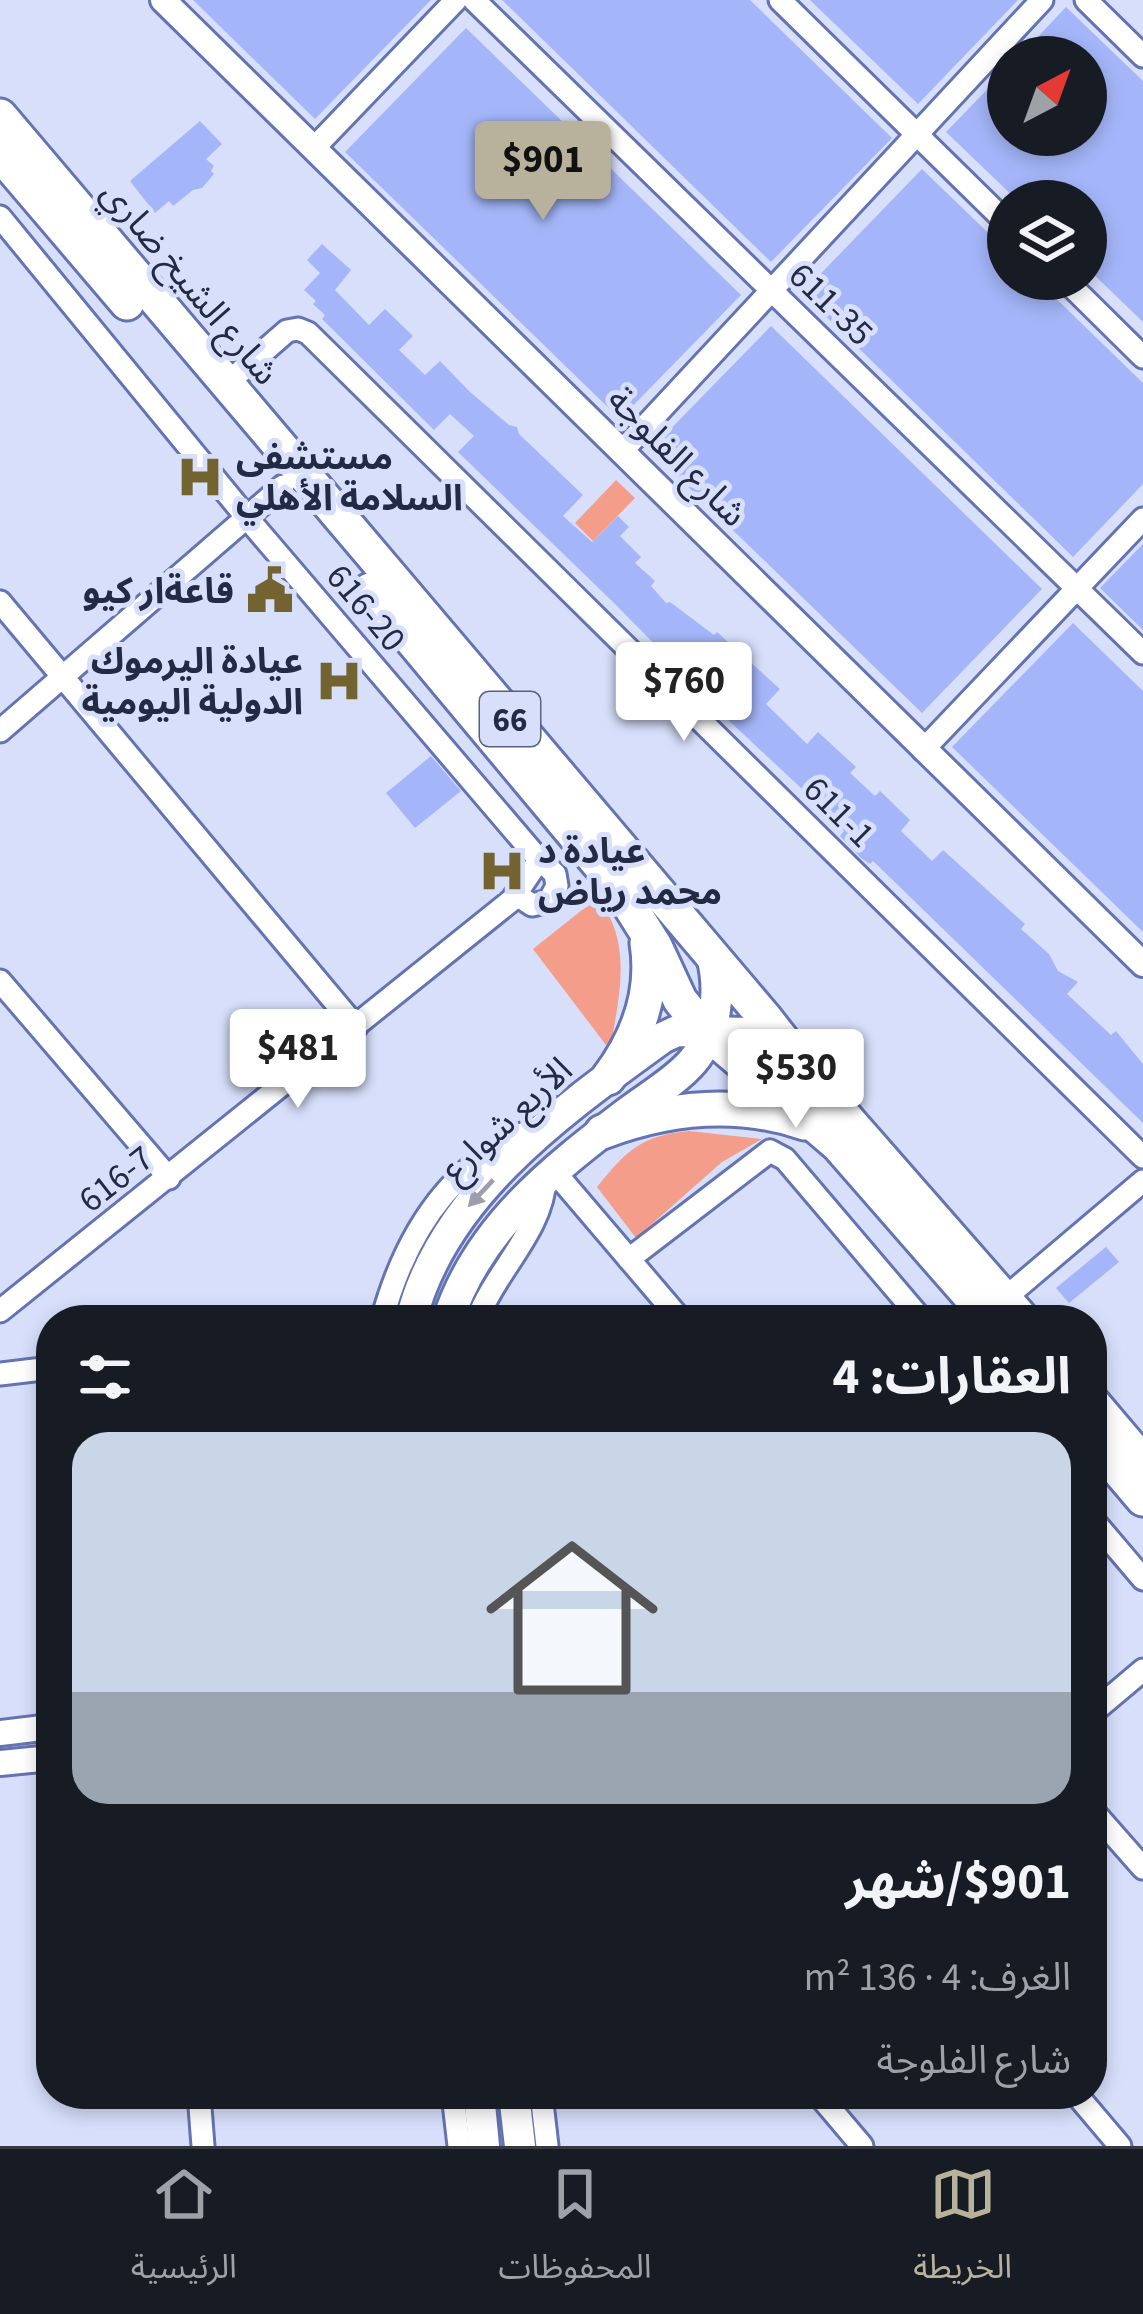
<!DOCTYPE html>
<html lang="ar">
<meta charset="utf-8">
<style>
:root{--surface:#171b24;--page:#20242c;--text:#f1f3f6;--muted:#9ea1a6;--line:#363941;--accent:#b8b29d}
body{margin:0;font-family:"Source Sans 3","Noto Sans Arabic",sans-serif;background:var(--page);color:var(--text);direction:rtl;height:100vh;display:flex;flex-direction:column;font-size:45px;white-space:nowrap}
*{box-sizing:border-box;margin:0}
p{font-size:39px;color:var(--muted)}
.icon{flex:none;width:66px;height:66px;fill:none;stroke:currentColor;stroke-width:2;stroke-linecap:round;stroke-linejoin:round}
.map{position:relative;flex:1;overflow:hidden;direction:ltr}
.sheet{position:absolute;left:36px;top:1305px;width:1071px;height:804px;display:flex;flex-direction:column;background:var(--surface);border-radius:48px;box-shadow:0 6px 18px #0003;direction:rtl}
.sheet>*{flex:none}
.needle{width:78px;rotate:41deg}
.tools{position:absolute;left:987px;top:36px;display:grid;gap:24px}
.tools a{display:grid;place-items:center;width:120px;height:120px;border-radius:50%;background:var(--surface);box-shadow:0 6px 18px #0003;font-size:60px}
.price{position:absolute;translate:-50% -102px;padding:0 27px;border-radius:12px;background:#fff;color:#222;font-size:39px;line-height:78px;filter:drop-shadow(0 3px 6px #0008)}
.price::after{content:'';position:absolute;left:50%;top:72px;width:36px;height:27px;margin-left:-18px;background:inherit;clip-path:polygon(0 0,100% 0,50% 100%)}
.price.active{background:var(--accent);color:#111}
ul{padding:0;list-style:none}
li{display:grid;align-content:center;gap:24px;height:636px;padding:0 36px}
li span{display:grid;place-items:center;height:372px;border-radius:36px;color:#555}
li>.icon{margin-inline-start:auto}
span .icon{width:216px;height:216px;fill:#fffc;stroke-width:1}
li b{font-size:51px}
h2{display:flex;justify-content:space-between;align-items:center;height:144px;padding:0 36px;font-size:51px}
.dock{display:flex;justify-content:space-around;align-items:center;height:168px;border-top:3px solid var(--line);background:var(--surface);font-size:33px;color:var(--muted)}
.dock a{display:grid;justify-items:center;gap:6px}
.dock .active{color:var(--accent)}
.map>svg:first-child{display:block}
.green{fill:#f59d8b}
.building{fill:#a4b6f9}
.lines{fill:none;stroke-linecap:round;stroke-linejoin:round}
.minor-casing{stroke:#6473b2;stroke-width:27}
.tertiary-casing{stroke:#6473b2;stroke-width:30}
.secondary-casing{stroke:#6473b2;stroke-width:36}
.primary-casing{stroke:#6473b2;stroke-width:39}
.minor{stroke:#fff;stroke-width:21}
.tertiary{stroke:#fff;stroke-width:24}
.secondary{stroke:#fff;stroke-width:30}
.primary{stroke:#fff;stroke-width:33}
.oneway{fill:#9c9fab}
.labels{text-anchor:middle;stroke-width:10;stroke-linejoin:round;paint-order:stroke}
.shield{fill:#d7dffb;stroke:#59607b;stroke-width:3}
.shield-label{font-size:33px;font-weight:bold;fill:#232a44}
.street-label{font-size:36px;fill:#232a44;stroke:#d7dffb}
.poi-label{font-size:36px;font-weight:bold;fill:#232a44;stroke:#d7dffb;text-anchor:start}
</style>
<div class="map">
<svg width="1143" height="2146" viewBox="0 0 1143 2146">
<rect width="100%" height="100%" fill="#d7dffb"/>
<g class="green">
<polygon points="616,480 635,498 593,541 575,523"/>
<path d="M 597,898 C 631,938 621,990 612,1038 L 606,1045 L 533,949 Z"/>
<path d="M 689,1131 L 762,1139 L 722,1162 L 636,1238 L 597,1187 C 626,1151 642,1135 689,1131 Z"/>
</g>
<g class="building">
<polygon points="193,0 431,0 315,119"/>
<polygon points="502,0 750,0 892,138 771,262"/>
<polygon points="810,0 1018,0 918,104"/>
<polygon points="1066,7 1143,81 1143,322 1086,267 1086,201 1018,201 946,132 1008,68 1008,135 1086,135 1086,57 1019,57"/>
<polygon points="466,28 741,295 620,419 345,152"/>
<polygon points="200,121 222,144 206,159 214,166 211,171 214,174 202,188 193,190 173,206 169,201 155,213 130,181"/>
<polygon points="922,169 1008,252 1008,279 1036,279 1143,383 1143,484 1073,557 802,293"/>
<polygon points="322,244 351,270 335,290 369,325 385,309 413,336 399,350 425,375 440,361 470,392 509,425 517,427 519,434 583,495 563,516 592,542 618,516 629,527 620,536 641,557 635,563 655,581 651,586 666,603 670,602 714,635 717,632 780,689 766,704 807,744 818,732 856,767 850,773 875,796 880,791 910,820 901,831 932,861 943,850 1025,924 1021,929 1049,954 1058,971 1078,982 1067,994 1111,1035 1116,1031 1143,1064 1143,1123 873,861 870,864 861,858 840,836 844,831 831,816 678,673 681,671 613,602 458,452 474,436 450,414 434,430 322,319 325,315 313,304 316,301 304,290 320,273 307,260"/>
<polygon points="771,326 1042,589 922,713 650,450"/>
<polygon points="1143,544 1143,630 1100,588"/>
<polygon points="1073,623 1143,691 1143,932 952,747"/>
<polygon points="431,756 461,791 415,828 386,793"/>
<polygon points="1106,1247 1119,1262 1069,1303 1056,1288"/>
</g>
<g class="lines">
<defs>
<g id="minor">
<polyline points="474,0 1143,653"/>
<polyline points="780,0 1008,224"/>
<polyline points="1086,0 1143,56"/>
<polyline points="315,147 456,0"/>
<polyline points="0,217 248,519 535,855 555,874 557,886 549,901 532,905 517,895"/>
<polyline points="1064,279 1143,357"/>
<polyline points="225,385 287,331 298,329 308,333 1143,1157"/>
<polyline points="622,451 1042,0"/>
<polyline points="0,602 356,1027"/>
<polyline points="0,731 283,486"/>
<polyline points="923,750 1143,519"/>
<polyline points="0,981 169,1178"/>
<polyline points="554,1171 681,1320"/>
<polyline points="629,1259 770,1151 785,1159 922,1320"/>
<polyline points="1005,1298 1143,1181"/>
<polyline points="0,1311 512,900 539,860"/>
<path d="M 382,1320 C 405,1235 449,1164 532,1130"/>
<path d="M 477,1320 C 496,1270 543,1230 545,1179"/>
<polyline points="0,1374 51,1368"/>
<polyline points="1092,1519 1143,1579"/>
<polyline points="1092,1713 1143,1670"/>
<polyline points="1092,1810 1143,1868"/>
<polyline points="199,2094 203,2146"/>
<polyline points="453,2094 459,2146"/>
<polyline points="541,2094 547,2146"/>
<polyline points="818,2094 862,2146"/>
<polyline points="1076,2094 1120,2146"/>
</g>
<g id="tertiary">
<polyline points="163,0 1143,964"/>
<polyline points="0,1733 51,1727"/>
<polyline points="0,1763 51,1758"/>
</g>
<g id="secondary">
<path d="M 411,1320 C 442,1194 563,1110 662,1038 L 677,1031 L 744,1033 L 796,1069"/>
<path d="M 448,1320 C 478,1228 552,1170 627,1113 C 648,1097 676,1081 693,1061 C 717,1033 721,990 712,956"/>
<polyline points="479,2094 484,2146"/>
<polyline points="514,2094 520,2146"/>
</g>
<g id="primary">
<polyline points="0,116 765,1018 819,1087 1023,1320"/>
<polyline points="0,154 127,303"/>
<polyline points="370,590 618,887 655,946 680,1000 706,1032 838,1145 991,1320"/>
<path d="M 608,1078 C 638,1038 655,994 647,943"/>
<path d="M 602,1132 C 668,1107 737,1100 805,1123"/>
<polyline points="1092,1402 1143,1462"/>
<polyline points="1092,1439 1143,1499"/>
</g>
</defs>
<use href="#minor" class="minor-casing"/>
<use href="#tertiary" class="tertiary-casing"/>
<use href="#secondary" class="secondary-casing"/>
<use href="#primary" class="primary-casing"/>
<use href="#minor" class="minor"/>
<use href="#tertiary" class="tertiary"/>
<use href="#secondary" class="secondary"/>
<use href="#primary" class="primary"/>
</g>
<defs><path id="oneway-solid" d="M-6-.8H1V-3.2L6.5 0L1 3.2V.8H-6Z" transform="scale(3)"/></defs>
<use class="oneway" href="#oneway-solid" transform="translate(481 1193) rotate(133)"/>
<defs>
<symbol id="hospital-bare" viewBox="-9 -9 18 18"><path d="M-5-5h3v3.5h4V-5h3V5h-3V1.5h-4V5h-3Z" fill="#736331" stroke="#d7dffb" stroke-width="2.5" paint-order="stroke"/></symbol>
<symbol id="civic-bare" viewBox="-9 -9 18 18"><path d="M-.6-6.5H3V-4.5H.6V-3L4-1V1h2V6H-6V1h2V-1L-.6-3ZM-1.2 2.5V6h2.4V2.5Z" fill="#736331" stroke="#d7dffb" stroke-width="2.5" paint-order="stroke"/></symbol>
</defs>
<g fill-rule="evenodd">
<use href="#hospital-bare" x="167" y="444" width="66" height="66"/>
<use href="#civic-bare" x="237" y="557" width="66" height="66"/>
<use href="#hospital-bare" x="306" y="648" width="66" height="66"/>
<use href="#hospital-bare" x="469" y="838" width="66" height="66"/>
</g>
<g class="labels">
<rect class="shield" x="480" y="692" width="60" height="54" rx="9"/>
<g class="shield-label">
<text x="510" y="731">66</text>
</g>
<g class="street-label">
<text transform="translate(191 282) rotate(50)" y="13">شارع الشيخ ضاري</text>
<text transform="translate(832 303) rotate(44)" y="13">611-35</text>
<text transform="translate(678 456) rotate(45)" y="13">شارع الفلوجة</text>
<text transform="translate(367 607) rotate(50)" y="13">616-20</text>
<text transform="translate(840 811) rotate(45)" y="13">611-1</text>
<text transform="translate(506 1119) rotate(-43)" y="13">الأربع شوارع</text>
<text transform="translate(115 1178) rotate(-38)" y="13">616-7</text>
</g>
<g class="poi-label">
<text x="236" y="469">مستشفى<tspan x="236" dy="41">السلامة الأهلي</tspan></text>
<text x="234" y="603" text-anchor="end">قاعةار كيو</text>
<text x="303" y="673" text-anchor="end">عيادة اليرموك<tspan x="303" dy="41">الدولية اليومية</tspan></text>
<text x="538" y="863">عيادة د<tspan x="538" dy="41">محمد رياض</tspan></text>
</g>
</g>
</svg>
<div class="tools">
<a><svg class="needle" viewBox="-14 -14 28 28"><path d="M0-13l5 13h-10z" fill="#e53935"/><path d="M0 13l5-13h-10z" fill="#9ea1a6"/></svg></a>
<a><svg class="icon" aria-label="layers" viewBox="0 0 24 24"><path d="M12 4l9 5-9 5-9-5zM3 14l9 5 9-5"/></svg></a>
</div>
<b class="price active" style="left:543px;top:223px">$901</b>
<b class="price" style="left:684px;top:744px">$760</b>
<b class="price" style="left:298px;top:1111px">$481</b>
<b class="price" style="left:796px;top:1131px">$530</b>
<section class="sheet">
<h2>العقارات: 4<svg class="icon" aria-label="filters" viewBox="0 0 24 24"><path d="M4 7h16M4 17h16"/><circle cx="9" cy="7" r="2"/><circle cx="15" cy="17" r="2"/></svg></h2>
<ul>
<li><span style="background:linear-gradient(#c9d6e8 70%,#9aa5b1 0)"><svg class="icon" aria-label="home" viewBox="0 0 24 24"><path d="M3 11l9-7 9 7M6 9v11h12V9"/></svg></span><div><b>$901/شهر</b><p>الغرف: 4 · 136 m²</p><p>شارع الفلوجة</p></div></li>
</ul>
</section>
</div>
<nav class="dock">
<a class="active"><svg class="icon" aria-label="map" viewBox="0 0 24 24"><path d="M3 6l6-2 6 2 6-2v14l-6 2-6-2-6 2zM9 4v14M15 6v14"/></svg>الخريطة</a>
<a><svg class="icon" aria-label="saved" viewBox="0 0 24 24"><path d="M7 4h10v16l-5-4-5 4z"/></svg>المحفوظات</a>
<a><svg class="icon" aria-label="home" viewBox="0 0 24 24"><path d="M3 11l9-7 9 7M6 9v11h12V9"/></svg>الرئيسية</a>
</nav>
